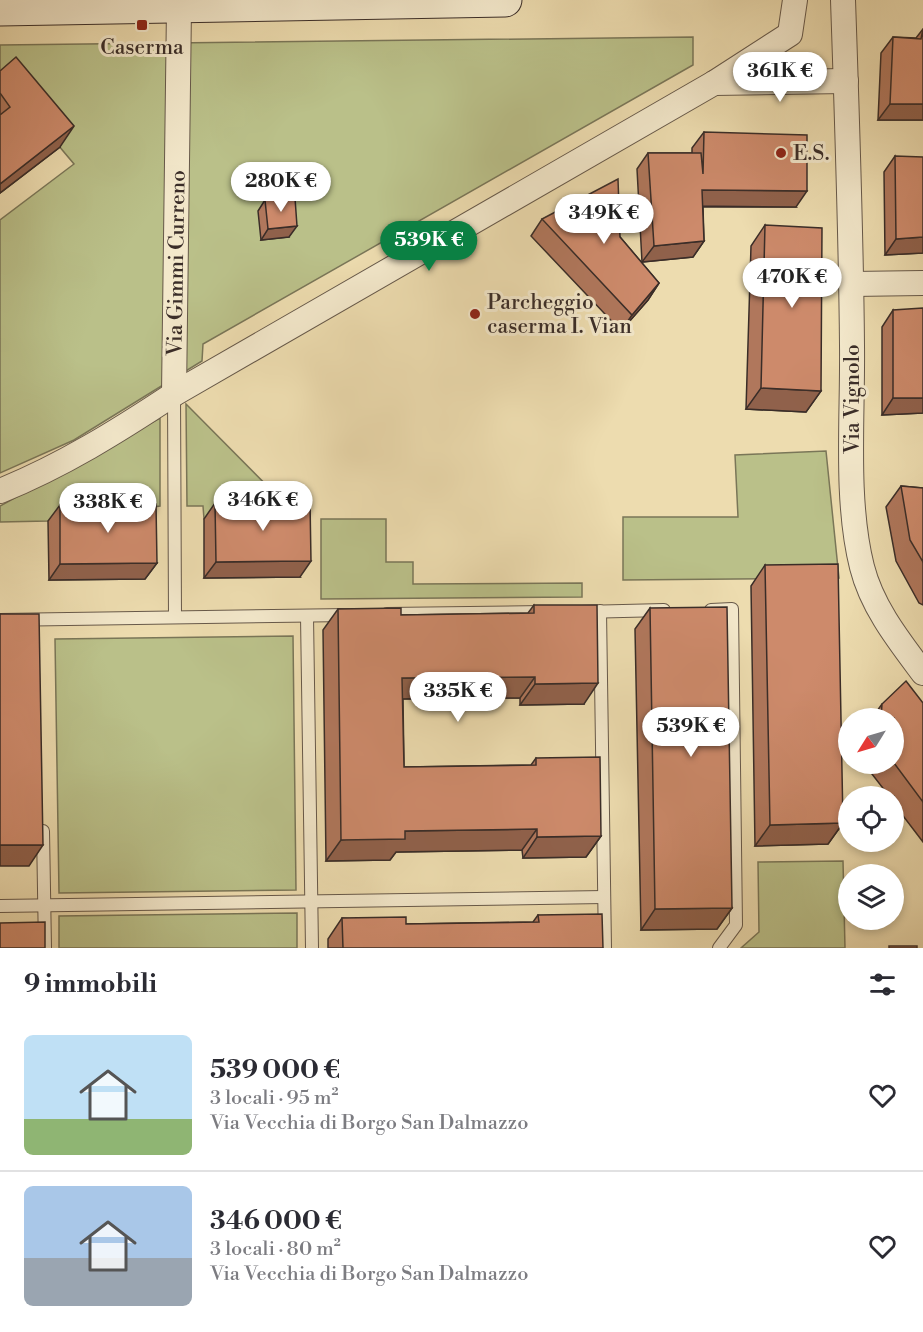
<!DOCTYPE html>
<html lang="it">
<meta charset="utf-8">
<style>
:root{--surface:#fff;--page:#f2f2f3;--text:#2b2b33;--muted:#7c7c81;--line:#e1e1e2;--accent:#0b8043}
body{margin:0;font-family:"Libre Bodoni",serif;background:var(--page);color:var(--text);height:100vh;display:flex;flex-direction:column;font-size:22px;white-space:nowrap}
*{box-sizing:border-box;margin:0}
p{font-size:20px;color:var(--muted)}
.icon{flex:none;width:33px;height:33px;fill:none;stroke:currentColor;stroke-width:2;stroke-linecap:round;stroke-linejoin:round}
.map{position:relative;height:948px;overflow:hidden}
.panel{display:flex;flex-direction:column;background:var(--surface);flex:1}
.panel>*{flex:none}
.needle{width:39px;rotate:233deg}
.fabs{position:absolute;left:838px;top:708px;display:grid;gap:12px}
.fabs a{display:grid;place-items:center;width:66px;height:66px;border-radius:50%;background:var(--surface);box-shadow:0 3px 9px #0003;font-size:30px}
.price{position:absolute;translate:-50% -51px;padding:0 14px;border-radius:21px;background:#fff;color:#222;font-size:20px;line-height:39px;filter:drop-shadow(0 2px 3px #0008)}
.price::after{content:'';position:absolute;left:50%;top:36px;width:18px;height:14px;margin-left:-9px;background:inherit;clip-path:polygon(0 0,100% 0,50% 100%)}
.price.selected{background:var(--accent);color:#fff}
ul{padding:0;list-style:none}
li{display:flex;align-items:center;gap:18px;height:150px;padding:0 24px}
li+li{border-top:2px solid var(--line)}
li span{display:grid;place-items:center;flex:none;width:168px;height:120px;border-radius:9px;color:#555}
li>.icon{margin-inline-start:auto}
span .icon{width:72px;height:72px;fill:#fffc;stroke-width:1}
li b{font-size:26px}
h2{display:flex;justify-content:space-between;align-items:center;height:72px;padding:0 24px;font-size:26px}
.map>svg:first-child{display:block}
.green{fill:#bac089;stroke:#7a7658;stroke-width:1.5}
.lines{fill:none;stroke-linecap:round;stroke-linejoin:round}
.service-casing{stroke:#67594a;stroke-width:14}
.minor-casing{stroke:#67594a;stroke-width:26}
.secondary-casing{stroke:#3a2d28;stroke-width:35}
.service{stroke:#f3e8cb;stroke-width:12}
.minor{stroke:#f3e8cb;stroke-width:24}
.secondary{stroke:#f3e8cb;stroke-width:33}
.wall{fill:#b0775c;stroke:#3a2d28;stroke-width:1.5}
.shaded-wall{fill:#90614b;stroke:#3a2d28;stroke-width:1.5}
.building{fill:#cd8a6b;stroke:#3a2d28;stroke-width:1.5}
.poi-dot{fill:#8f2418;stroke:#f3e8cb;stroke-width:2}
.labels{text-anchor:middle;stroke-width:6;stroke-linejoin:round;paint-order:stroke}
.poi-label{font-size:21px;fill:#3a2d28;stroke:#f3e8cb;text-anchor:start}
.street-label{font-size:21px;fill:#3a2d28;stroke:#f3e8cb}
</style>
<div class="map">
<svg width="923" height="948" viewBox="0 0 923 948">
<rect width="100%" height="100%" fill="#eddcaf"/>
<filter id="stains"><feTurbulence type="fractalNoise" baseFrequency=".00333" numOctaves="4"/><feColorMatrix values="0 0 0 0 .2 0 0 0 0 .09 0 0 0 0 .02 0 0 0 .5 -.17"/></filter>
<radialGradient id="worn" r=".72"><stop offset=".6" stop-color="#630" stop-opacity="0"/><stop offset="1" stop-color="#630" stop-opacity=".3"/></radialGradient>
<g class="green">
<polygon points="693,37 693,65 203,344 202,361 74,440 0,473 0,220 74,164 0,76 0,45"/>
<polygon points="186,404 299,518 204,519 203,506 187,506"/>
<polygon points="160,418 160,506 48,521 0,522 0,506"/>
<polygon points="826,451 839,578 623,580 623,517 738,517 735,455"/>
<polygon points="321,519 386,519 386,562 413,562 413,584 582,583 582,597 321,599"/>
<polygon points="293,636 296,890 59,893 55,639"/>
<polygon points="843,861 845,948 741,948 759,932 758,862"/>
<polygon points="297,913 297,948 59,948 59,916"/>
</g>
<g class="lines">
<defs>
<g id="service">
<polyline points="174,394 175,617"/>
<polyline points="711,610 732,609 736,925 719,948"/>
<polyline points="600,611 605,948"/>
<polyline points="582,612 664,610"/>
<polyline points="387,614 544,612"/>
<polyline points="307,616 312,948"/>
<polyline points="0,620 349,615"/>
<polyline points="43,831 45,948"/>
<polyline points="0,906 604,897"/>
</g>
<g id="minor">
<path d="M 843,0 C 847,115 851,230 852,345 C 853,416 845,500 862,567 C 872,607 899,641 923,673"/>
<polyline points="714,83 846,81"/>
<polyline points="852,284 923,283"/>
<polyline points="174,394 179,7"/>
<path d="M 0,491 C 62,466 118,431 174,394 L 714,83 L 790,34 L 795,0"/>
</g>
<polyline id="secondary" points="0,9 505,0"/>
</defs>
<use href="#service" class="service-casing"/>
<use href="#minor" class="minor-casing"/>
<use href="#secondary" class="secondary-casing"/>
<use href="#service" class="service"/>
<use href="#minor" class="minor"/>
<use href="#secondary" class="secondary"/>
</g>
<g class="wall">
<polygon points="923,29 923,120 878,120 881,53 893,37 916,38"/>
<polygon points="0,71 60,147 0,193"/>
<polygon points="704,132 796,207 703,207 704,241 693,257 642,262 637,169 648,153 692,153 692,148"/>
<polygon points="895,156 923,253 885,255 884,172"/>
<polygon points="265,200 289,237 261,240 258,211"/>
<polygon points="542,219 620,237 659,283 648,300 621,331 531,236"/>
<polygon points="765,225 821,391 806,412 746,409 751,246"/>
<polygon points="893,310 923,413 882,415 882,327"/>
<polygon points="901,486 923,488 923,605 919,603 896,561 886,507"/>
<polygon points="215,503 300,577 204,578 204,519"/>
<polygon points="60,505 157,563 145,579 49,580 48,521"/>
<polygon points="765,565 843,823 828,844 755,846 751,586"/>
<polygon points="534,605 584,704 520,705 520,698 403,699 404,767 531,765 536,758 601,836 586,857 523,858 522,850 396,852 390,860 326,861 323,630 338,609 401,615 528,613"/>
<polygon points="650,608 732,908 717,929 641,930 635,629"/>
<polygon points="923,703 923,842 894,804 894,796 889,796 865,765 865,764 894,764 894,718 872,718 882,704"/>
<polygon points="538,915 603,948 328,948 328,939 342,918 406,924 533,922"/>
</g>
<g class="shaded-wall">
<polygon points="890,104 923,104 923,120 878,120"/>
<polygon points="74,126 60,147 0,193 0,184"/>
<polygon points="702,190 807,191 796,207 691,206"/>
<polygon points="297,226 289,237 261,240 268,229"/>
<polygon points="923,237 923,253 885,255 896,239"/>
<polygon points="704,241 693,257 642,262 654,246"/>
<polygon points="659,283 648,300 621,331 632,315"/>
<polygon points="761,388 821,391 806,412 746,409"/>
<polygon points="893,398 923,398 923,413 882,415"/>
<polygon points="311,561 300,577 204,578 216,562"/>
<polygon points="157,563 145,579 49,580 60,564"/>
<polygon points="535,677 520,698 388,699 402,678"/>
<polygon points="598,683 584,704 520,705 535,684"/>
<polygon points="843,823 828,844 755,846 770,825"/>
<polygon points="537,829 522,850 396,852 390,860 326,861 341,840 405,831"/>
<polygon points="601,836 586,857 523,858 537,837"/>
<polygon points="0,845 43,845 29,866 0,866"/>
<polygon points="732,908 717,929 641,930 655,909"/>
</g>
<g class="building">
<polygon points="923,29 923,104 890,104 893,37 921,39"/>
<polygon points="16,57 74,126 0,184 0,115 10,107 0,93 0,71"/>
<polygon points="704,132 807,135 807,191 702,190 704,241 654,246 648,153 701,153 703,174"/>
<polygon points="895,156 923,157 923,237 896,239"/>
<polygon points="618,179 620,237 659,283 632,315 542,219"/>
<polygon points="295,198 297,226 268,229 265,200"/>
<polygon points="765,225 822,228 821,391 761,388"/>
<polygon points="923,308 923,398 893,398 893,310"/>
<polygon points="901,486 923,488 923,562 910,540"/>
<polygon points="310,502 311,561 216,562 215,503"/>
<polygon points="156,504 157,563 60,564 60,505"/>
<polygon points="838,564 843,823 770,825 765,565"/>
<polygon points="534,605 597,605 598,683 535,684 535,677 402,678 404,767 536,765 536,758 600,757 601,836 537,837 537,829 405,831 405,839 341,840 338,609 401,608 401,615 534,613"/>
<polygon points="727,607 732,908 655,909 650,608"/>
<polygon points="0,614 39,614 43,845 0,845"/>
<polygon points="906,681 923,703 923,802 894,763 894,718 881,718 882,704"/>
<polygon points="602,914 603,948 343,948 342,918 406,917 406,924 539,922 538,915"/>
<polygon points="45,922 45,948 0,948 0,923"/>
<rect x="889" y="946" width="28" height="2"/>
</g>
<g class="poi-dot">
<rect x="136" y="19" width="12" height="12" rx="3"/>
<circle cx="781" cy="153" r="6"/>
<circle cx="475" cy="314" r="6"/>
</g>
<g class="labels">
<g class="poi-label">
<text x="142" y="54" text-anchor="middle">Caserma</text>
<text x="793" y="160">E.S.</text>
<text x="487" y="309">Parcheggio<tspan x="487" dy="24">caserma I. Vian</tspan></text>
</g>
<g class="street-label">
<text transform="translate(176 263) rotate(-89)" y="7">Via Gimmi Curreno</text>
<text transform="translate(852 399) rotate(-90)" y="7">Via Vignolo</text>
</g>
</g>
<rect width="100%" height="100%" filter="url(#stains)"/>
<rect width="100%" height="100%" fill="url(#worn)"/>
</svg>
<div class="fabs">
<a><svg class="needle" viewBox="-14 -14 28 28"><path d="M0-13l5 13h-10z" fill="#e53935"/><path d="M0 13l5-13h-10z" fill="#7c7c81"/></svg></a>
<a><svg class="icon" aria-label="locate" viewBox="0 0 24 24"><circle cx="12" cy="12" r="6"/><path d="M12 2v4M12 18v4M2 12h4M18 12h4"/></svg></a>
<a><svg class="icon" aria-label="layers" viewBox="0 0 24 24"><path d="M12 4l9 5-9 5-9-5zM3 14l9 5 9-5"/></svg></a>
</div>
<b class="price" style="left:780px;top:103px">361K €</b>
<b class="price" style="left:281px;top:213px">280K €</b>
<b class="price" style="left:604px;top:245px">349K €</b>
<b class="price selected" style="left:429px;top:272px">539K €</b>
<b class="price" style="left:792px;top:309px">470K €</b>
<b class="price" style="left:263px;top:532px">346K €</b>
<b class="price" style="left:108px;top:534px">338K €</b>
<b class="price" style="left:458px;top:723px">335K €</b>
<b class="price" style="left:691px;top:758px">539K €</b>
</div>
<section class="panel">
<h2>9 immobili<svg class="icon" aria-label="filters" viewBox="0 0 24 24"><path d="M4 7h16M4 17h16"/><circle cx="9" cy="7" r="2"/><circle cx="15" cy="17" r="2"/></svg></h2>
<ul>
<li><span style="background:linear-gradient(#bfe0f5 70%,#8fb573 0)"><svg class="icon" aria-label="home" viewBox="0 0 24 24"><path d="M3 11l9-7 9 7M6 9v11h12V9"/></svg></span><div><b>539 000 €</b><p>3 locali · 95 m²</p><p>Via Vecchia di Borgo San Dalmazzo</p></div><svg class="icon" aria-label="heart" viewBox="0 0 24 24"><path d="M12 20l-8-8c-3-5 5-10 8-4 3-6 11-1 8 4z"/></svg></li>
<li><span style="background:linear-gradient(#a9c7e8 60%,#9aa5b1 0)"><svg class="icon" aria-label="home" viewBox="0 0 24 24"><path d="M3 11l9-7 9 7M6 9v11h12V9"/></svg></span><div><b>346 000 €</b><p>3 locali · 80 m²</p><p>Via Vecchia di Borgo San Dalmazzo</p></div><svg class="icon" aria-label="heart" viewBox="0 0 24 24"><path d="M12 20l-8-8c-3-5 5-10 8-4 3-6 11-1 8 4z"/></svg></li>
</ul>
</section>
